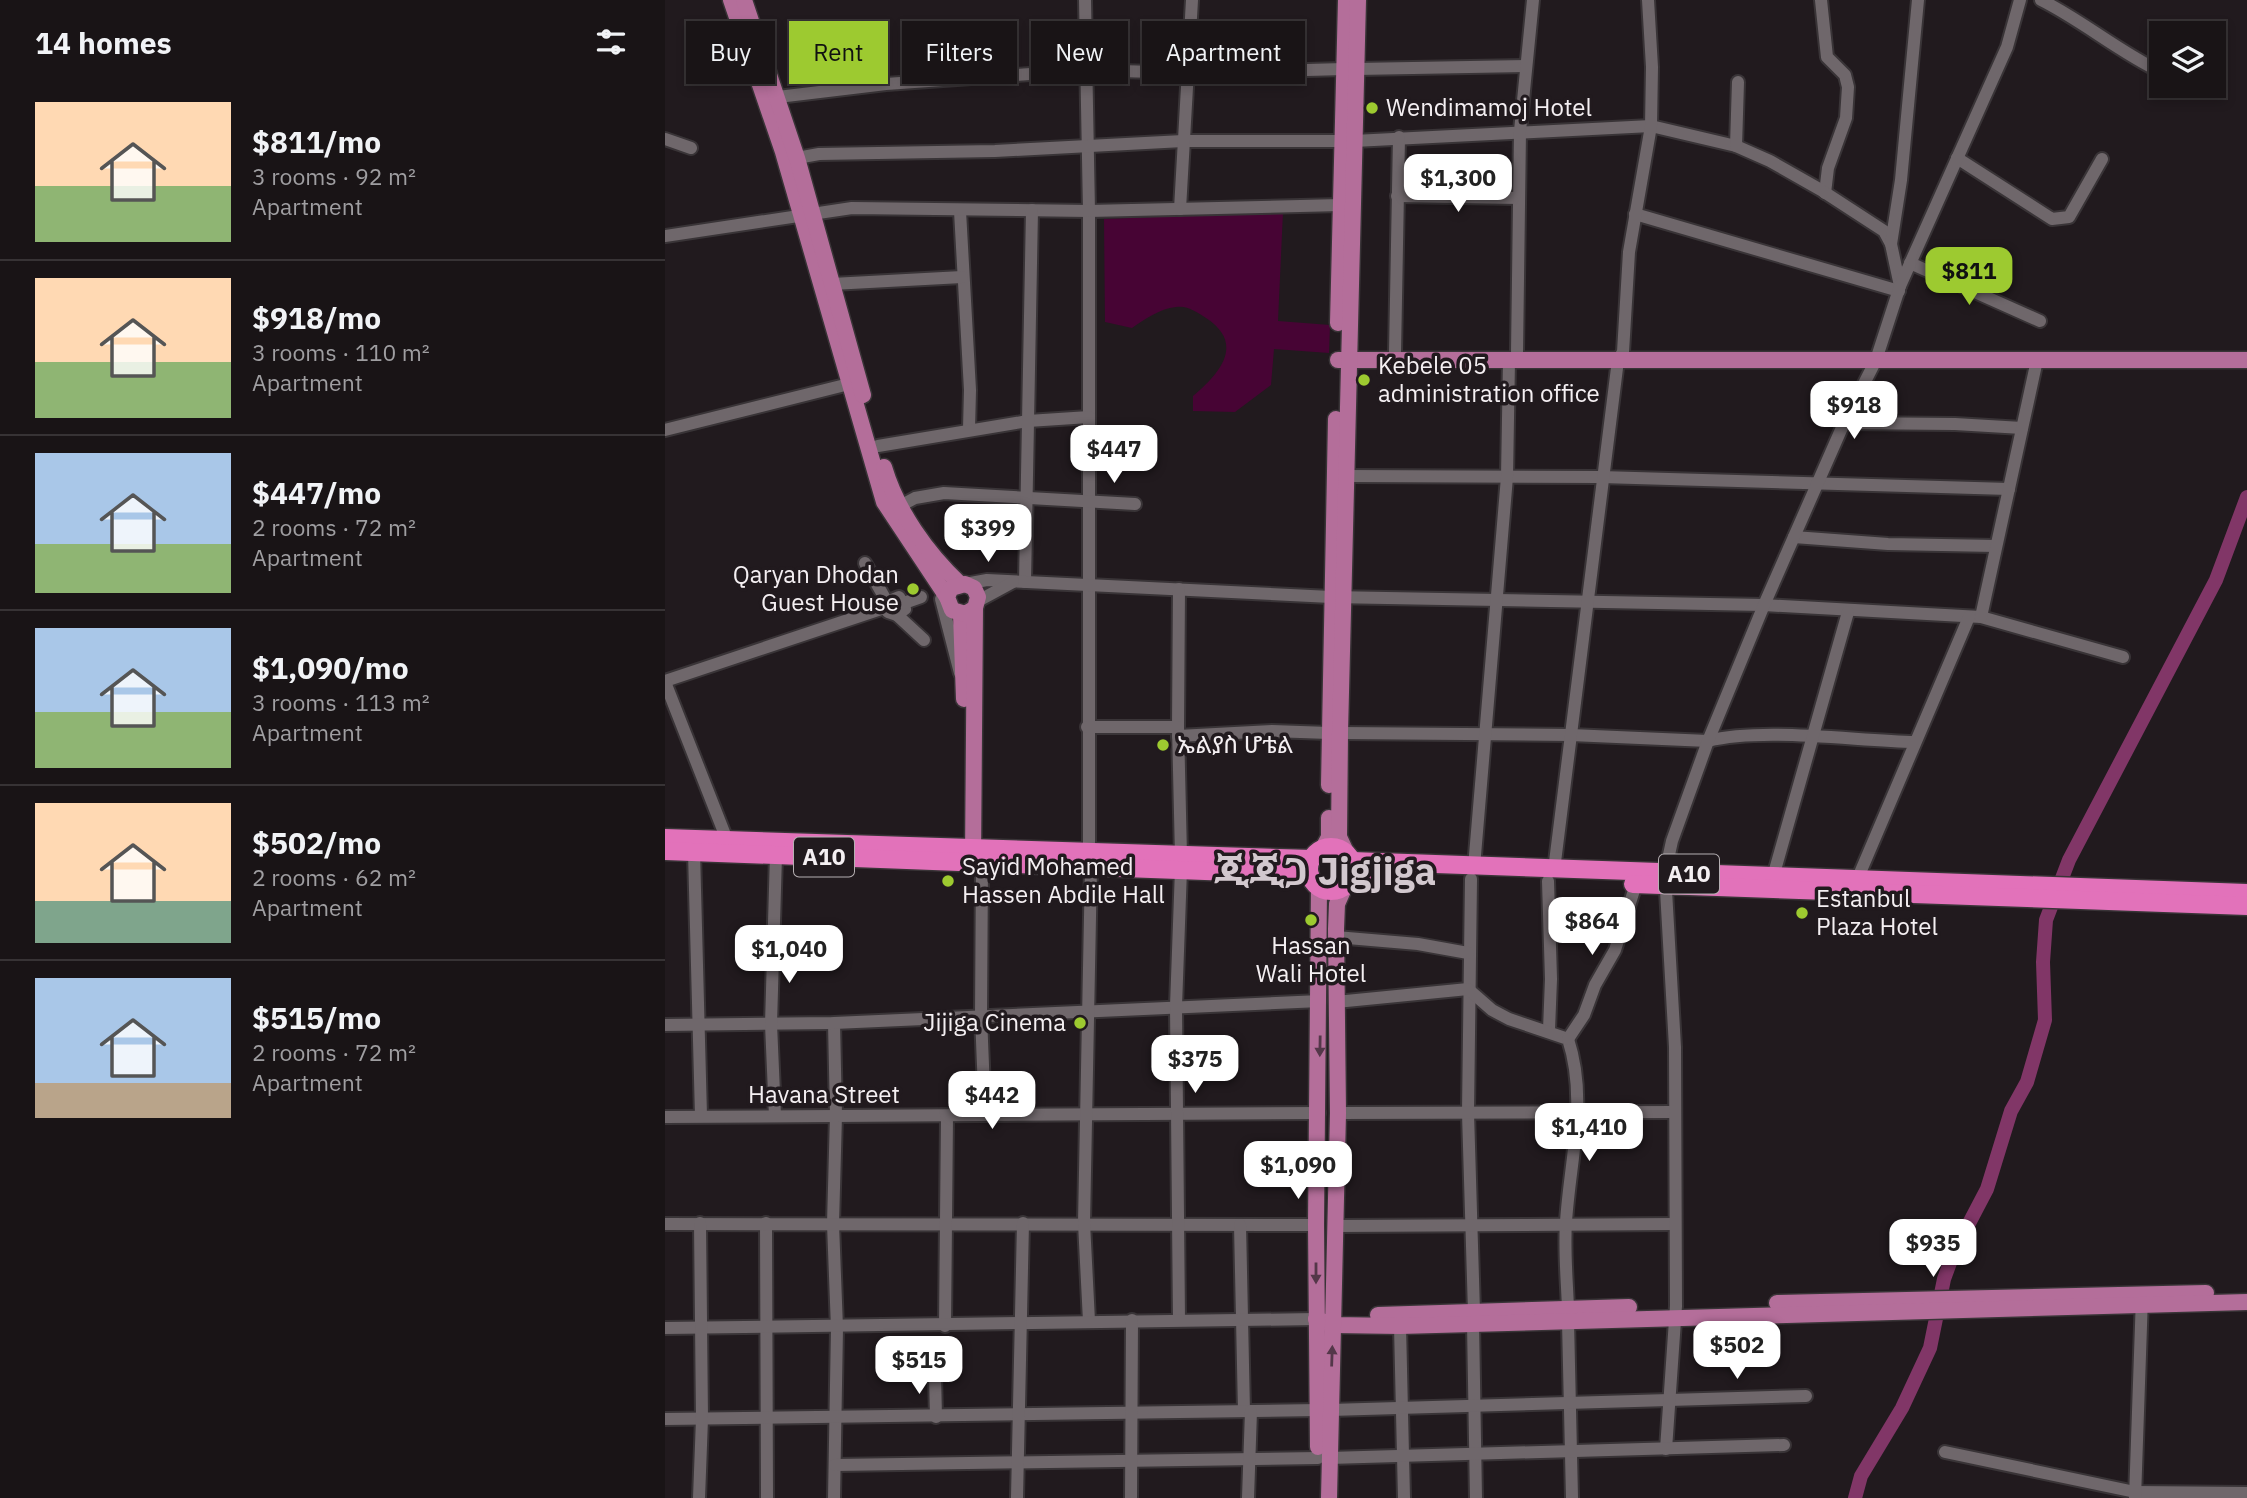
<!DOCTYPE html>
<meta charset="utf-8">
<style>
:root{--surface:#191416;--page:#221d1f;--text:#f1f3f6;--muted:#9f9ea1;--line:#373335;--accent:#9dca30}
body{margin:0;font-family:"IBM Plex Sans","Noto Sans Ethiopic",sans-serif;background:var(--page);color:var(--text);height:100vh;display:flex;flex-direction:column;font-size:26px;white-space:nowrap}
*{box-sizing:border-box;margin:0}
p{font-size:23px;color:var(--muted)}
.icon{flex:none;width:38px;height:38px;fill:none;stroke:currentColor;stroke-width:2;stroke-linecap:round;stroke-linejoin:round}
.map{position:relative;flex:1;overflow:hidden}
.drawer{display:flex;flex-direction:column;background:var(--surface);width:665px}
.drawer>*{flex:none}
.guide{position:absolute;left:21px;top:21px;width:665px;height:63px;display:flex;gap:14px}
.buttons{position:absolute;left:1484px;top:21px;display:grid;gap:14px}
.buttons a{display:grid;place-items:center;width:77px;height:77px;border-radius:0px;background:var(--surface);box-shadow:0 4px 10px #0003,0 0 0 2px var(--line);font-size:35px}
.price{position:absolute;translate:-50% -60px;padding:0 16px;border-radius:14px;background:#fff;color:#222;font-size:23px;line-height:46px;filter:drop-shadow(0 2px 4px #0008)}
.price::after{content:'';position:absolute;left:50%;top:42px;width:21px;height:16px;margin-left:-10px;background:inherit;clip-path:polygon(0 0,100% 0,50% 100%)}
.price.active{background:var(--accent);color:#111}
ul{padding:0;list-style:none}
li{display:flex;align-items:center;gap:21px;height:175px;padding:0 35px}
li+li{border-top:2px solid var(--line)}
li span{display:grid;place-items:center;flex:none;width:196px;height:140px;border-radius:0px;color:#555}
li>.icon{margin-inline-start:auto}
span .icon{width:84px;height:84px;fill:#fffc;stroke-width:1}
li b{font-size:30px}
h2{display:flex;justify-content:space-between;align-items:center;height:84px;padding:0 35px;font-size:30px}
.chip{padding:0 24px;border-radius:0px;background:var(--surface);box-shadow:0 4px 10px #0003,0 0 0 2px var(--line);font-size:24px;line-height:63px}
.chip.active{background:var(--accent);color:#111}
main{display:flex;flex:1;min-height:0}
.map>svg:first-child{display:block}
.green{fill:#470434}
.lines{fill:none;stroke-linecap:round;stroke-linejoin:round}
.river{stroke:#813667;stroke-width:14}
.minor-casing{stroke:#393437;stroke-width:16}
.major-casing{stroke:#393437;stroke-width:19}
.highway-casing{stroke:#393437;stroke-width:21}
.minor{stroke:#6f676b;stroke-width:12}
.major{stroke:#b46e9a;stroke-width:16}
.highway{stroke:#e272ba;stroke-width:18}
.oneway{fill:#543749}
.poi-dot{fill:#9dca30;stroke:#211a1e;stroke-width:2.5}
.labels{text-anchor:middle;stroke-width:7;stroke-linejoin:round;paint-order:stroke}
.shield{fill:#211a1e;stroke:#b5afb2;stroke-width:2}
.shield-label{font-size:23px;font-weight:bold;fill:#f4eff2}
.poi-label{font-size:24px;fill:#f4eff2;stroke:#211a1e;text-anchor:start}
.street-label{font-size:24px;fill:#f4eff2;stroke:#211a1e}
.town-label{font-size:38px;font-weight:bold;fill:#d2c8ce;stroke:#211a1e}
</style>
<main>
<section class="drawer">
<h2>14 homes<svg class="icon" aria-label="filters" viewBox="0 0 24 24"><path d="M4 7h16M4 17h16"/><circle cx="9" cy="7" r="2"/><circle cx="15" cy="17" r="2"/></svg></h2>
<ul>
<li><span style="background:linear-gradient(#ffd9b3 60%,#8fb573 0)"><svg class="icon" aria-label="home" viewBox="0 0 24 24"><path d="M3 11l9-7 9 7M6 9v11h12V9"/></svg></span><div><b>$811/mo</b><p>3 rooms · 92 m²</p><p>Apartment</p></div></li>
<li><span style="background:linear-gradient(#ffd9b3 60%,#8fb573 0)"><svg class="icon" aria-label="home" viewBox="0 0 24 24"><path d="M3 11l9-7 9 7M6 9v11h12V9"/></svg></span><div><b>$918/mo</b><p>3 rooms · 110 m²</p><p>Apartment</p></div></li>
<li><span style="background:linear-gradient(#a9c7e8 65%,#8fb573 0)"><svg class="icon" aria-label="home" viewBox="0 0 24 24"><path d="M3 11l9-7 9 7M6 9v11h12V9"/></svg></span><div><b>$447/mo</b><p>2 rooms · 72 m²</p><p>Apartment</p></div></li>
<li><span style="background:linear-gradient(#a9c7e8 60%,#8fb573 0)"><svg class="icon" aria-label="home" viewBox="0 0 24 24"><path d="M3 11l9-7 9 7M6 9v11h12V9"/></svg></span><div><b>$1,090/mo</b><p>3 rooms · 113 m²</p><p>Apartment</p></div></li>
<li><span style="background:linear-gradient(#ffd9b3 70%,#7fa58c 0)"><svg class="icon" aria-label="home" viewBox="0 0 24 24"><path d="M3 11l9-7 9 7M6 9v11h12V9"/></svg></span><div><b>$502/mo</b><p>2 rooms · 62 m²</p><p>Apartment</p></div></li>
<li><span style="background:linear-gradient(#a9c7e8 75%,#b9a48a 0)"><svg class="icon" aria-label="home" viewBox="0 0 24 24"><path d="M3 11l9-7 9 7M6 9v11h12V9"/></svg></span><div><b>$515/mo</b><p>2 rooms · 72 m²</p><p>Apartment</p></div></li>
</ul>
</section>
<div class="map">
<svg width="1582" height="1498" viewBox="0 0 1582 1498">
<rect width="100%" height="100%" fill="#211a1e"/>
<path class="green" d="M 618,212 L 613,321 L 665,325 L 664,353 L 609,349 L 606,385 L 570,412 L 528,411 L 528,396 C 554,374 581,344 541,318 C 532,312 522,305 511,307 C 494,309 480,319 467,328 L 440,322 L 439,219 Z"/>
<g class="lines">
<polyline class="river" points="1190,1498 1196,1476 1237,1408 1265,1348 1279,1279 1289,1252 1322,1189 1346,1111 1362,1082 1380,1020 1378,962 1381,920 1404,860 1551,580 1582,497"/>
<defs>
<g id="minor">
<polyline points="420,0 424,211 424,852"/>
<polyline points="1156,0 1162,57 1180,75 1183,87 1181,118 1163,168 1160,193"/>
<path d="M 1376,0 C 1418,21 1454,52 1496,72"/>
<polyline points="691,69 861,66"/>
<polyline points="1526,86 1538,91"/>
<polyline points="113,97 221,84 422,70 522,73 679,69"/>
<polyline points="0,139 26,148"/>
<polyline points="689,141 986,126 1071,146 1105,161 1156,190 1219,231 1226,244 1235,286"/>
<polyline points="1071,146 1073,82"/>
<polyline points="132,158 154,154 330,151 518,141 677,141"/>
<polyline points="1292,158 1387,219 1404,217 1437,159"/>
<polyline points="732,196 854,198"/>
<polyline points="515,209 527,0"/>
<polyline points="295,211 305,390 304,429"/>
<polyline points="970,214 1234,291"/>
<polyline points="0,236 187,208 424,211 676,205"/>
<polyline points="1226,244 1236,180 1253,0"/>
<polyline points="1245,263 1375,321"/>
<polyline points="167,284 297,277"/>
<polyline points="730,353 734,137"/>
<polyline points="852,353 855,131 868,0"/>
<polyline points="1179,423 1290,424 1357,428"/>
<polyline points="0,430 184,384"/>
<polyline points="213,446 363,421 424,417"/>
<polyline points="681,476 936,477 1344,489"/>
<polyline points="235,506 250,498 279,493 470,504"/>
<polyline points="1129,537 1223,544 1331,546"/>
<polyline points="200,563 222,602 223,612 232,615 240,609 234,597 222,602"/>
<polyline points="360,582 367,210"/>
<polyline points="300,584 322,580 666,597 1099,605 1316,617 1458,657"/>
<polyline points="514,589 513,727 516,856"/>
<polyline points="276,599 295,673"/>
<polyline points="313,601 348,582"/>
<polyline points="239,603 256,597"/>
<polyline points="232,615 259,640"/>
<polyline points="1316,617 1372,360"/>
<polyline points="0,681 222,607"/>
<polyline points="0,682 64,845"/>
<polyline points="422,727 513,727"/>
<path d="M 675,733 L 906,735 L 1043,741 C 1099,727 1190,741 1250,742"/>
<polyline points="513,736 607,731 664,733"/>
<polyline points="29,852 36,1116"/>
<polyline points="317,862 316,1016 320,1115"/>
<polyline points="809,867 842,477 844,360"/>
<polyline points="889,870 953,360 958,352 964,252 986,126 987,67 983,0"/>
<polyline points="1108,877 1183,612"/>
<polyline points="806,879 803,1113 809,1312"/>
<polyline points="1192,880 1304,617"/>
<polyline points="883,881 886,979 884,1030"/>
<polyline points="671,937 753,944 803,953"/>
<path d="M 671,1002 L 803,989 L 827,1010 L 844,1019 L 903,1039 C 923,1100 905,1159 901,1222 C 899,1251 902,1280 903,1309"/>
<polyline points="169,1023 171,1115 168,1224 172,1328 169,1498"/>
<polyline points="0,1025 169,1023 655,1001"/>
<polyline points="903,1039 919,1015 930,985 950,950 971,884"/>
<polyline points="673,1113 1010,1112"/>
<polyline points="110,1116 106,1024 111,855"/>
<polyline points="0,1117 654,1113"/>
<polyline points="101,1223 102,1498"/>
<polyline points="0,1224 651,1225"/>
<polyline points="575,1225 579,1411"/>
<polyline points="671,1226 1010,1224"/>
<polyline points="514,1320 511,1006 516,869"/>
<polyline points="424,1321 419,1223 426,866"/>
<polyline points="903,1321 907,1498"/>
<polyline points="808,1323 811,1498"/>
<polyline points="280,1326 282,1116"/>
<polyline points="735,1326 739,1498"/>
<polyline points="0,1328 651,1319"/>
<polyline points="270,1375 271,1417"/>
<polyline points="665,1410 1141,1396"/>
<polyline points="0,1419 654,1410"/>
<polyline points="1001,1449 1011,1306 1010,1047 1000,873 1007,841 1043,741 1099,605 1179,423 1211,360 1235,286 1342,47 1355,0"/>
<polyline points="1280,1452 1470,1492 1582,1493"/>
<polyline points="664,1458 1119,1445"/>
<polyline points="170,1465 653,1458"/>
<polyline points="34,1498 37,1419 35,1223"/>
<polyline points="352,1498 358,1223"/>
<polyline points="466,1498 467,1320"/>
<polyline points="583,1498 586,1411"/>
<polyline points="1470,1498 1477,1297"/>
</g>
<g id="major">
<polyline points="66,0 118,152 219,502 282,597"/>
<polyline points="79,0 132,158 198,395"/>
<polyline points="673,323 681,0"/>
<polyline points="673,360 1582,360"/>
<path d="M 219,467 C 232,511 262,553 295,584"/>
<polyline points="296,614 299,699"/>
<polyline points="664,785 671,419"/>
<polyline points="658,848 664,837 664,818"/>
<polyline points="681,852 674,837 675,733 693,0"/>
<polyline points="308,859 310,608 313,597 309,588 300,584 286,588 282,597 287,610 300,614 310,608"/>
<polyline points="1112,1303 1541,1293"/>
<polyline points="713,1315 964,1307"/>
<polyline points="651,1319 668,1325 735,1326 1582,1302"/>
<polyline points="653,1447 651,1225 654,887"/>
<polyline points="664,1498 673,1113 671,929 672,904 680,886"/>
</g>
<g id="highway">
<polyline points="0,838 647,859"/>
<circle cx="666" cy="869" r="22"/>
<polyline points="0,851 645,875"/>
<polyline points="687,861 1582,893"/>
<polyline points="688,875 737,876"/>
<polyline points="968,884 1582,906"/>
</g>
</defs>
<use href="#minor" class="minor-casing"/>
<use href="#major" class="major-casing"/>
<use href="#highway" class="highway-casing"/>
<use href="#minor" class="minor"/>
<use href="#major" class="major"/>
<use href="#highway" class="highway"/>
</g>
<defs><path id="oneway-solid" d="M-6-.8H1V-3.2L6.5 0L1 3.2V.8H-6Z" transform="scale(1.75)"/></defs>
<g class="oneway">
<use href="#oneway-solid" transform="translate(655 1046) rotate(91)"/>
<use href="#oneway-solid" transform="translate(651 1273) rotate(90)"/>
<use href="#oneway-solid" transform="translate(667 1356) rotate(-88)"/>
</g>
<g class="poi-dot">
<circle cx="707" cy="108" r="7"/>
<circle cx="699" cy="380" r="7"/>
<circle cx="248" cy="589" r="7"/>
<circle cx="498" cy="745" r="7"/>
<circle cx="283" cy="881" r="7"/>
<circle cx="1137" cy="913" r="7"/>
<circle cx="646" cy="920" r="7"/>
<circle cx="415" cy="1023" r="7"/>
</g>
<g class="labels">
<g class="shield">
<rect x="129" y="837.5" width="60" height="39" rx="5"/>
<rect x="994" y="854.5" width="60" height="39" rx="5"/>
</g>
<g class="shield-label">
<text x="159" y="865">A10</text>
<text x="1024" y="882">A10</text>
</g>
<g class="poi-label">
<text x="721" y="116">Wendimamoj Hotel</text>
<text x="713" y="374">Kebele 05<tspan x="713" dy="28">administration office</tspan></text>
<text x="234" y="583" text-anchor="end">Qaryan Dhodan<tspan x="234" dy="28">Guest House</tspan></text>
<text x="512" y="753">ኤልያስ ሆቴል</text>
<text x="297" y="875">Sayid Mohamed<tspan x="297" dy="28">Hassen Abdile Hall</tspan></text>
<text x="1151" y="907">Estanbul<tspan x="1151" dy="28">Plaza Hotel</tspan></text>
<text x="646" y="954" text-anchor="middle">Hassan<tspan x="646" dy="28">Wali Hotel</tspan></text>
<text x="401" y="1031" text-anchor="end">Jijiga Cinema</text>
</g>
<g class="street-label">
<text x="159" y="1103">Havana Street</text>
</g>
<g class="town-label">
<text x="660" y="885">ጂጂጋ Jigjiga</text>
</g>
</g>
</svg>
<div class="buttons">
<a><svg class="icon" aria-label="layers" viewBox="0 0 24 24"><path d="M12 4l9 5-9 5-9-5zM3 14l9 5 9-5"/></svg></a>
</div>
<b class="price" style="left:793px;top:214px">$1,300</b>
<b class="price active" style="left:1304px;top:307px">$811</b>
<b class="price" style="left:1189px;top:441px">$918</b>
<b class="price" style="left:449px;top:485px">$447</b>
<b class="price" style="left:323px;top:564px">$399</b>
<b class="price" style="left:927px;top:957px">$864</b>
<b class="price" style="left:124px;top:985px">$1,040</b>
<b class="price" style="left:530px;top:1095px">$375</b>
<b class="price" style="left:327px;top:1131px">$442</b>
<b class="price" style="left:924px;top:1163px">$1,410</b>
<b class="price" style="left:633px;top:1201px">$1,090</b>
<b class="price" style="left:1268px;top:1279px">$935</b>
<b class="price" style="left:1072px;top:1381px">$502</b>
<b class="price" style="left:254px;top:1396px">$515</b>
<div class="guide">
<a class="chip">Buy</a>
<a class="chip active">Rent</a>
<a class="chip">Filters</a>
<a class="chip">New</a>
<a class="chip">Apartment</a>
</div>
</div>
</main>
